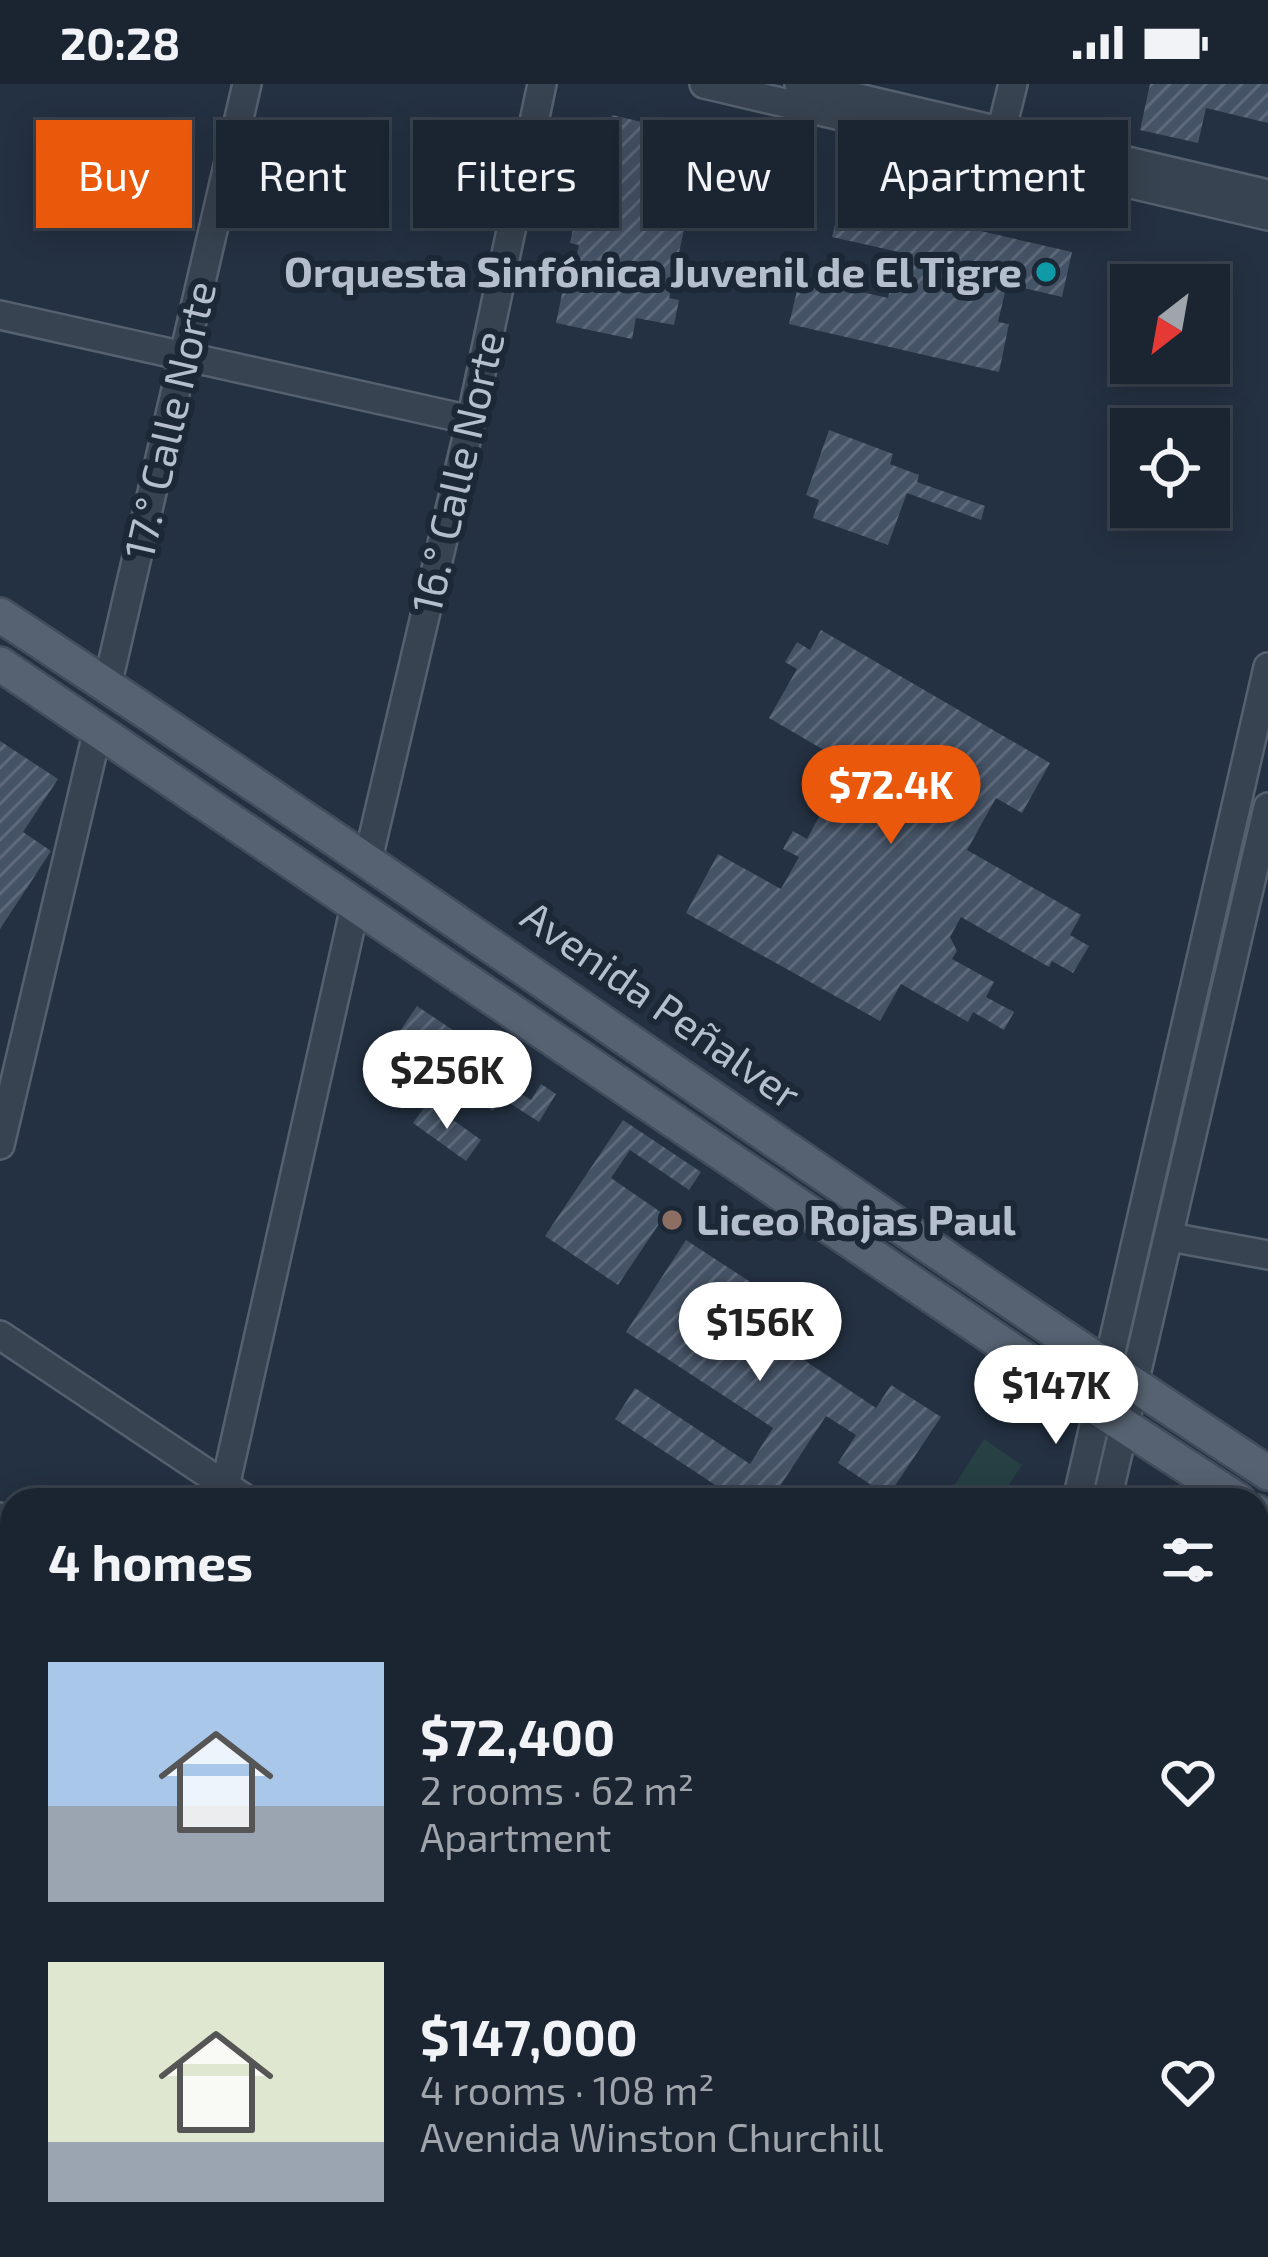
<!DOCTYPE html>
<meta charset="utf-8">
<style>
:root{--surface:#1b2532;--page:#28313e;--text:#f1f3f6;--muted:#a0a5ac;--line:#39424d;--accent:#ea580c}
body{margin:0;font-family:"Exo 2",sans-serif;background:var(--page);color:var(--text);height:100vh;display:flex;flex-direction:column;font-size:45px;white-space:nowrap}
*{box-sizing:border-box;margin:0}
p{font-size:39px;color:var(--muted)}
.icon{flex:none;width:66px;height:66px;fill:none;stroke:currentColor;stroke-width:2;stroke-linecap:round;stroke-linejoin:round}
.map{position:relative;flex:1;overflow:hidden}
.panel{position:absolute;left:0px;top:1404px;width:1269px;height:771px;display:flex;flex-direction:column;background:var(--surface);border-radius:36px 36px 0 0;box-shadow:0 6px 30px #0003,0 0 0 3px var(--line)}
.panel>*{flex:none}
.hud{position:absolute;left:36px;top:36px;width:1197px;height:108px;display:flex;gap:24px}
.needle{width:78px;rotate:211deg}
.tools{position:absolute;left:1110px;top:180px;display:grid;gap:24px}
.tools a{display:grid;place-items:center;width:120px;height:120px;border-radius:0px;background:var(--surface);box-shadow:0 6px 30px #0003,0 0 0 3px var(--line);font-size:60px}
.price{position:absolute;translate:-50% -102px;padding:0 27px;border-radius:42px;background:#fff;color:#222;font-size:39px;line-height:78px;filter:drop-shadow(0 3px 6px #0008)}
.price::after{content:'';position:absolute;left:50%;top:72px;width:36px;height:27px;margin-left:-18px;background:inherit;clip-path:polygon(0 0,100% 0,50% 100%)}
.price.on{background:var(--accent);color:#fff}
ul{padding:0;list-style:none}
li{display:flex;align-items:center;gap:36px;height:300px;padding:0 48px}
li span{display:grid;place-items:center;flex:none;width:336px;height:240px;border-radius:0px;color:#555}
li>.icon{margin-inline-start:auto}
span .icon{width:144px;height:144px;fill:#fffc;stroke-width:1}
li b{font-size:51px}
h2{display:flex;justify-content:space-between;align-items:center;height:144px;padding:0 48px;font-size:51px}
.chip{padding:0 42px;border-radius:0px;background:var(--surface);box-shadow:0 6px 30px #0003,0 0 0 3px var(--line);font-size:42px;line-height:108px}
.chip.on{background:var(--accent);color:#fff}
.status{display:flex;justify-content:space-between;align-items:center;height:84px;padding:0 60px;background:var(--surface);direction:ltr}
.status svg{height:33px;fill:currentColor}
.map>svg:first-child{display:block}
.garden{fill:#264043}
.building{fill:url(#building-hatch)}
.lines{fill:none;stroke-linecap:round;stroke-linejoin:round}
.minor-casing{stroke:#56616f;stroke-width:32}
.major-casing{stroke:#424c5b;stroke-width:38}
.minor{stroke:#384351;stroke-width:27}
.major{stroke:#566271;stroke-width:33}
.culture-dot{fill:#0f9aa8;stroke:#1d2837;stroke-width:4.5}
.education-dot{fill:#8d6e63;stroke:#1d2837;stroke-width:4.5}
.labels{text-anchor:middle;stroke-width:12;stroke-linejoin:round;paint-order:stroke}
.poi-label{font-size:42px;font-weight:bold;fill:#b5becc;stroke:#1d2837;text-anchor:end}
.street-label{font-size:42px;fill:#b5becc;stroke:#1d2837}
</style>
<div class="status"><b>20:28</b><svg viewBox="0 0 49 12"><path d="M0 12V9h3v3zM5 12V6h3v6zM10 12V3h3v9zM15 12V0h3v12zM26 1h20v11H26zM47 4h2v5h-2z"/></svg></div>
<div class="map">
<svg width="1268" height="2173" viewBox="0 0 1268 2173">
<defs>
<pattern id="building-hatch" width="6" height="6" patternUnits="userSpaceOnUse" patternTransform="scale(3)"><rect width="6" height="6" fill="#455366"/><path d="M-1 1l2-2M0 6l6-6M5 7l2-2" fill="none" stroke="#5e6a7b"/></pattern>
</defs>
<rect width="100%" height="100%" fill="#243142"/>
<polygon class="garden" points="984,1355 1022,1381 999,1416 945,1416"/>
<g class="building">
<polygon points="1150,0 1268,0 1268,39 1206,24 1198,59 1140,46"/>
<polygon points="612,31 646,39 644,48 675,55 655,140 684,146 669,214 679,216 674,241 636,234 632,255 556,239 565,195 571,196 579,161 570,159 574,140 582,142 586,125 590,125"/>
<polygon points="841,115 1072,168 1062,213 1007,200 998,238 1009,240 999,288 789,240 800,194 888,214 899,168 832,153"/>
<polygon points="829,346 893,370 890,380 919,391 917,398 985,422 981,436 907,409 888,461 813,434 819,416 806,411"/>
<polygon points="821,546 1050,679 1022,729 996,714 967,766 1081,831 1070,851 1089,862 1073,889 1052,877 1049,883 961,833 950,853 957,867 952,875 994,898 986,913 1014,928 1004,946 973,928 968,938 901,900 880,937 686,829 718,770 781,805 799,773 783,765 793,747 807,755 828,716 823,711 829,701 815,692 829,669 769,634 797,585 785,578 797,558 810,566"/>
<polygon points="0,657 58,695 23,748 51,767 0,845"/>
<polygon points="417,922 511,985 503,998 531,1016 541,1000 556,1010 539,1038 502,1014 493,1027 391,960"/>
<polygon points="428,1018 481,1056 466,1077 413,1039"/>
<polygon points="623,1036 701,1088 689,1106 630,1066 611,1094 665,1131 618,1201 545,1152"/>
<polygon points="686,1156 824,1246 804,1276 876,1324 891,1301 941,1333 888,1412 838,1379 856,1351 826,1332 780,1402 801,1416 738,1416 615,1335 635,1304 750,1380 773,1344 626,1248"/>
</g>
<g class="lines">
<defs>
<g id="minor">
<polyline points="704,0 1268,132"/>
<polyline points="799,0 1268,110"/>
<polyline points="998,60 1013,0"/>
<polyline points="0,231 471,336"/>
<polyline points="107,602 247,0"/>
<polyline points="368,775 471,336 542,0"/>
<polyline points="0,1061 98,645"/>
<polyline points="1170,1153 1268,1171"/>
<polyline points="0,1251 247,1416"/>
<polyline points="222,1416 356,818"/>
<polyline points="1077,1416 1268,583"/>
<polyline points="1107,1416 1268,723"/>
<polyline points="0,1433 12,1436"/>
<polyline points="0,1528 12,1489"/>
<polyline points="0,1556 12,1564"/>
<polyline points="1257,1753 1268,1761"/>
<polyline points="0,1976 12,1978"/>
<polyline points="1257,2103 1268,2110"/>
<polyline points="817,2163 858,2173"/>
<polyline points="51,2173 53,2163"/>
<polyline points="324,2173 327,2163"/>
<polyline points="606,2173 608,2163"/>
<polyline points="903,2173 905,2163"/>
<polyline points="933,2173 935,2163"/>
</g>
<g id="major">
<path d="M 0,531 C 427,811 841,1109 1268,1389"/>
<polyline points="0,580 1097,1324 1238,1416"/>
<polyline points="1257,1428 1268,1435"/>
</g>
</defs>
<use href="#minor" class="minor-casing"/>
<use href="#major" class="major-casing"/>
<use href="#minor" class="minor"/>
<use href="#major" class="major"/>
</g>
<circle class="culture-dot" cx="1046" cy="188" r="12"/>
<circle class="education-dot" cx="672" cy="1136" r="12"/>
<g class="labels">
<g class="poi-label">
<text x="1022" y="203">Orquesta Sinfónica Juvenil de El Tigre</text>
<text x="696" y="1151" text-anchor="start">Liceo Rojas Paul</text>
</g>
<g class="street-label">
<text transform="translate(170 336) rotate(-77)" y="15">17.° Calle Norte</text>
<text transform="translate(458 388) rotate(-77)" y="15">16.° Calle Norte</text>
<text transform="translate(661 921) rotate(35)" y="15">Avenida Peñalver</text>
</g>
</g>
</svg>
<div class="tools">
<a><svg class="needle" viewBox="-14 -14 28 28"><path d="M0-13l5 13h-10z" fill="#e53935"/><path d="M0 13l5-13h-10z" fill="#a0a5ac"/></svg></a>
<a><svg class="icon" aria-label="locate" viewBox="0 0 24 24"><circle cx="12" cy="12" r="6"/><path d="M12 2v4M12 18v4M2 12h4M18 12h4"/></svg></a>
</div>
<b class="price on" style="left:891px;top:763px">$72.4K</b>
<b class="price" style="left:447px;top:1048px">$256K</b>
<b class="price" style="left:760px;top:1300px">$156K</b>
<b class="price" style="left:1056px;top:1363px">$147K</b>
<div class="hud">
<a class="chip on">Buy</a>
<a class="chip">Rent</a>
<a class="chip">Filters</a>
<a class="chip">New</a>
<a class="chip">Apartment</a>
</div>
<section class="panel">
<h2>4 homes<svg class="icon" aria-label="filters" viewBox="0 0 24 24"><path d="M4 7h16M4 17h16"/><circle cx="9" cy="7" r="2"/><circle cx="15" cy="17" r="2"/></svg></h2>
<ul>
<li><span style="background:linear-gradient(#a9c7e8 60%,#9aa5b1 0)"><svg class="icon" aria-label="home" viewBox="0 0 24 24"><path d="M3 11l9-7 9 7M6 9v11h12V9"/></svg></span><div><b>$72,400</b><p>2 rooms · 62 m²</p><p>Apartment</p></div><svg class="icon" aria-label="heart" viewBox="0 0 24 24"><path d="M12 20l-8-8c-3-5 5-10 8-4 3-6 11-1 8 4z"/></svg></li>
<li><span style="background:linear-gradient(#dfe7d0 75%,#9aa5b1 0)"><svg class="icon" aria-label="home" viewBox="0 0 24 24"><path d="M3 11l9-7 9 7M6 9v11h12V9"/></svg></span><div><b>$147,000</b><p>4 rooms · 108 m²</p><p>Avenida Winston Churchill</p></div><svg class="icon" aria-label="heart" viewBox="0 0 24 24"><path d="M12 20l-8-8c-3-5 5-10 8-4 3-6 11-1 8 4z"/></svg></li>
</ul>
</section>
</div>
